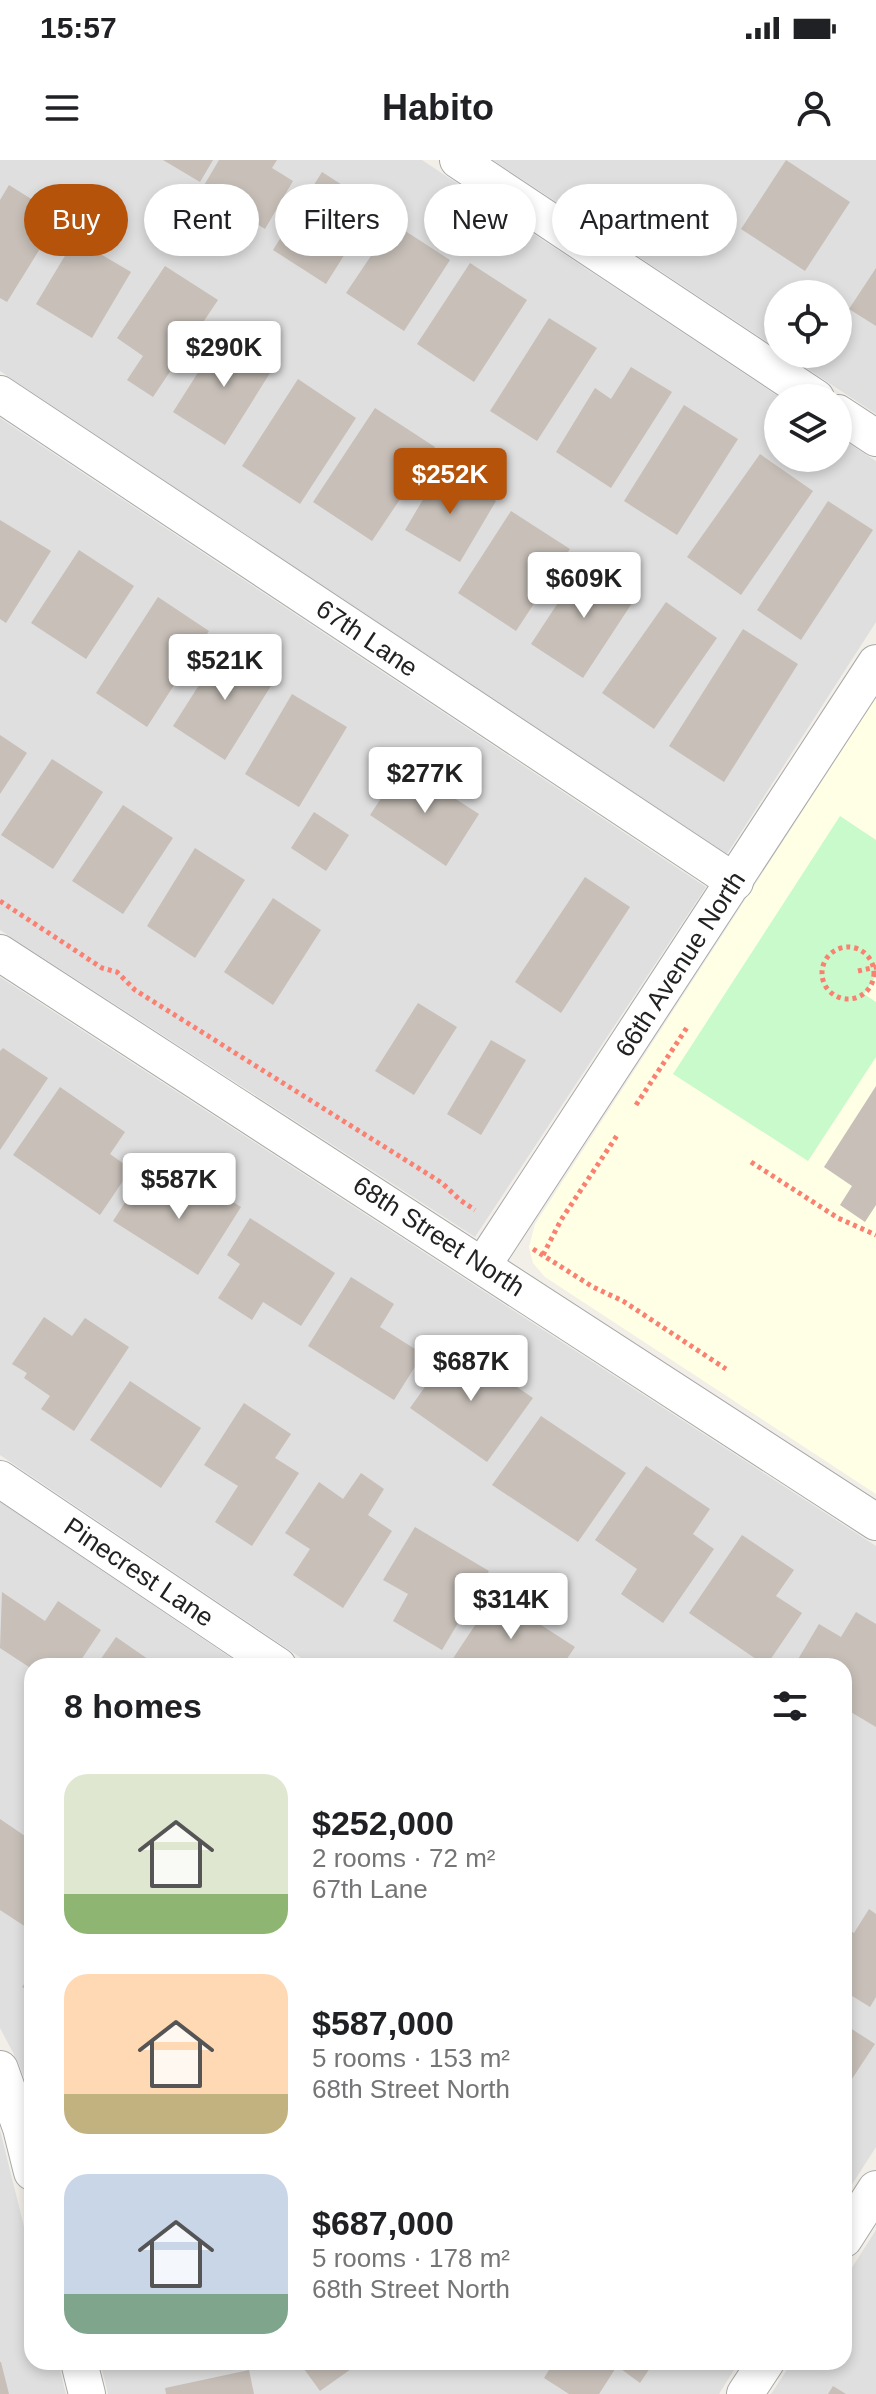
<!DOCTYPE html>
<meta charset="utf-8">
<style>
:root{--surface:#fff;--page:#f6f6f6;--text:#202124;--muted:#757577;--accent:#b45309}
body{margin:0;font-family:Arial,sans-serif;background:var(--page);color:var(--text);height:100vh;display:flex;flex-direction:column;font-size:30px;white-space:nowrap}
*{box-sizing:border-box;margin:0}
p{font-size:26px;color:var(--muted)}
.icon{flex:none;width:44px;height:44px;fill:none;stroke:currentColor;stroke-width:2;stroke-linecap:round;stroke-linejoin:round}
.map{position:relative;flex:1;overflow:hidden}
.drawer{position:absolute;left:24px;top:1498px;width:828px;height:712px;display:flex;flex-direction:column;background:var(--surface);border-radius:24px;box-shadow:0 4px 12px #0003}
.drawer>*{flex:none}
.top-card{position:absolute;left:24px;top:24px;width:828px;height:72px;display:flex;gap:16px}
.fabs{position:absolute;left:764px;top:120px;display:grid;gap:16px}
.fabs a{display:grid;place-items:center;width:88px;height:88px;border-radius:50%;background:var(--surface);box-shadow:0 4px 12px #0003;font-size:40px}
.price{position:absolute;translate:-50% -68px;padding:0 18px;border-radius:8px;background:#fff;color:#222;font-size:26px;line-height:52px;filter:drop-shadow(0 2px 4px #0008)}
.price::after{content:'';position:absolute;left:50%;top:48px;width:24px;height:18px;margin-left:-12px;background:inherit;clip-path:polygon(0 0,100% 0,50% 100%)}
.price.active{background:var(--accent);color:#fff}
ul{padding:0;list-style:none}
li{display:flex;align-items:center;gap:24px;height:200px;padding:0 40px}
li span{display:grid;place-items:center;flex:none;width:224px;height:160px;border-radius:24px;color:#555}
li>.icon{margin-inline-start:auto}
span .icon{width:96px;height:96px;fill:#fffc;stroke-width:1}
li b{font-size:34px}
h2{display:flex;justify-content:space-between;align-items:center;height:96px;padding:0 40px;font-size:34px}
.pill{padding:0 28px;border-radius:36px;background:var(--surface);box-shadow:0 4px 12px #0003;font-size:28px;line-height:72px}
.pill.active{background:var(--accent);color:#fff}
.status{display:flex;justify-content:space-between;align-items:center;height:56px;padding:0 40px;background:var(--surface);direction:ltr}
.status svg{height:22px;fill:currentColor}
header{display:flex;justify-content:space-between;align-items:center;height:104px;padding:0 40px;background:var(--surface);font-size:36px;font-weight:700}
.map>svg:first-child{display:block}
.residential{fill:#e0dfdf}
.education{fill:#ffffe5}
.park{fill:#c8facc}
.building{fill:#c7bfb8}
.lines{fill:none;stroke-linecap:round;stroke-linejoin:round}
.minor-casing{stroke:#a9a9a9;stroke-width:38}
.path{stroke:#fa8072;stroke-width:5;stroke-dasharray:4 4;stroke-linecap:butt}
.minor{stroke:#fff;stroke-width:36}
.labels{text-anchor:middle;stroke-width:6;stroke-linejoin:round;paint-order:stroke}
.street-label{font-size:26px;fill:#222;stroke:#fff}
</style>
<div class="status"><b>15:57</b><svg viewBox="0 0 49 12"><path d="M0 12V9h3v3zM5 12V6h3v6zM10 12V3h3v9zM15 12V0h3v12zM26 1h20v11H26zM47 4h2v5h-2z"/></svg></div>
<header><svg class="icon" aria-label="menu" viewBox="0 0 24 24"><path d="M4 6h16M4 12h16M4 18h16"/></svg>Habito<svg class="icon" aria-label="person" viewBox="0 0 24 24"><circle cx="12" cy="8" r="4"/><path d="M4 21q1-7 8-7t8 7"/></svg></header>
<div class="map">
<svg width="876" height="2234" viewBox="0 0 876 2234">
<rect width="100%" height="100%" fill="#f2efe9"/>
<g class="residential">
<polygon points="0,0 422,0 781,238 778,238 778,298 838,298 838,276 876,301 876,462 727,694 0,211"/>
<polygon points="493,0 876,0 876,254 785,194 838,194 838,134 778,134 778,189"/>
<polygon points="0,258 706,727 475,1077 0,770"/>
<polygon points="0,817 876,1386 876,1987 844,2037 844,1506 313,1506 0,1295"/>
<polygon points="0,1342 243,1506 32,1506 32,1939 19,1904 0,1868"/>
<polygon points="0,1970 32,2099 32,2202 58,2202 66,2234 0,2234"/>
<polygon points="876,2070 876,2234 771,2234 792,2202 844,2202 844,2120"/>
<polygon points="100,2202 739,2202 719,2234 108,2234"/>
</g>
<polygon class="education" points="876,538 876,1334 545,1117 533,1103 529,1087 535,1064"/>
<polygon class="park" points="840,656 876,680 876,816 864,834 876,842 876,897 808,1001 673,914"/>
<g class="building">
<polygon points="163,0 213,0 200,22"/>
<polygon points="219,0 277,0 272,8 293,21 265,69 244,56 230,80 187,54"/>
<polygon points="786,0 850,42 805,111 741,69"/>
<polygon points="322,12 375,46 326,124 273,90"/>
<polygon points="9,25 36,42 44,30 67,45 7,142 0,138 0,40"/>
<polygon points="393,63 450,100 404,171 346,133"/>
<polygon points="75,79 131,112 92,178 36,144"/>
<polygon points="470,103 527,140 474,222 417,184"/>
<polygon points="165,106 218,140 153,237 127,220 143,196 117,178"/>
<polygon points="876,108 876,166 849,149"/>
<polygon points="549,158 597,188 537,281 490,251"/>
<polygon points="223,173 275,205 225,285 173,252"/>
<polygon points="631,207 672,232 611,328 556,292 595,228 611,239"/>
<polygon points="298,219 356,258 300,344 242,306"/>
<polygon points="684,245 738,279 677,375 624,341"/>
<polygon points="375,248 435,287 372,381 313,342"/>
<polygon points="760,294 813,331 741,435 687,397"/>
<polygon points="441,309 496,341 460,402 405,370"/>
<polygon points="828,341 873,370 801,480 757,450"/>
<polygon points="511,351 570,389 516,471 458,433"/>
<polygon points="0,360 51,391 6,463 0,459"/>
<polygon points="79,390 134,426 86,499 31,463"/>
<polygon points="584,403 636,437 583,518 531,484"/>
<polygon points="158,437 209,471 147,567 96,533"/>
<polygon points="666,442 717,478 654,569 602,533"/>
<polygon points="743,469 798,504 724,622 669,586"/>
<polygon points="225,484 277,516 225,600 173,566"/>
<polygon points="292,534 347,567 299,647 245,614"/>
<polygon points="0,575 27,593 0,634"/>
<polygon points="52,599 103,632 53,709 1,675"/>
<polygon points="403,605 479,654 446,706 370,655"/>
<polygon points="123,645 173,678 123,754 72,721"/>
<polygon points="314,652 349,675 326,711 291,688"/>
<polygon points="195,688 245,720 195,798 147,766"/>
<polygon points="585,717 630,747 561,853 515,822"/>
<polygon points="273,738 321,770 273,845 224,812"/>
<polygon points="418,843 457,867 414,935 375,911"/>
<polygon points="491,880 526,900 481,975 447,954"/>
<polygon points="3,888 48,918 0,990 0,891"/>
<polygon points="876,926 876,1045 865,1062 840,1045 852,1026 824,1007"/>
<polygon points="60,927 125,972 110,994 131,1009 100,1055 13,995"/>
<polygon points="142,1016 184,1043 199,1020 241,1047 198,1115 113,1061"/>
<polygon points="250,1058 335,1113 301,1166 263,1142 252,1160 218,1138 240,1104 227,1095"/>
<polygon points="351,1117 394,1144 380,1167 423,1194 394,1240 308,1186"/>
<polygon points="44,1157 72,1176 85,1158 129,1187 74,1271 41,1249 50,1236 24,1218 27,1213 12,1204"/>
<polygon points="455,1184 533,1238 487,1302 410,1248"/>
<polygon points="130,1221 201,1268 161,1328 90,1280"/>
<polygon points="244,1243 291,1274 275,1298 299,1313 252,1386 215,1362 238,1326 204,1305"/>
<polygon points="541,1256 626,1313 578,1382 492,1325"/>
<polygon points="646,1306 710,1349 693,1374 714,1389 663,1463 621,1434 637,1409 595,1380"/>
<polygon points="361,1313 384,1329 368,1355 392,1371 343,1448 293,1415 310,1389 285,1373 319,1322 343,1339"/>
<polygon points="415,1367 489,1411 442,1490 393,1461 408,1434 383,1420"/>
<polygon points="742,1375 794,1410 776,1436 802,1453 766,1506 689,1453"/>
<polygon points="2,1432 45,1461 58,1441 101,1470 77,1506 32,1506 32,1509 0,1488"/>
<polygon points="495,1435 575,1487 562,1506 448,1506"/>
<polygon points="856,1452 876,1464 876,1567 844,1548 844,1506 794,1506 819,1464 841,1477"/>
<polygon points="116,1477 158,1506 96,1506"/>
<polygon points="0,1659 25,1676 32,1665 32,1771 0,1750"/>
<polygon points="869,1749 876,1754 876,1837 870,1847 844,1831 844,1767 854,1773"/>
<polygon points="32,1813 32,1834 22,1827"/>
<polygon points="844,1864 875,1884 844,1931"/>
<polygon points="0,2202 1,2202 9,2234 0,2234"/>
<polygon points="299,2202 361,2202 320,2231"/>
<polygon points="554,2202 654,2202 640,2223 617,2206 599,2234 569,2234 544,2218"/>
<polygon points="249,2210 254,2234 166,2234 165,2228"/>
<polygon points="833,2226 846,2234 828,2234"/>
</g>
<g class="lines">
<defs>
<g id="minor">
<polyline points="458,0 816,238"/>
<polyline points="0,234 735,722"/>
<polyline points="838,253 876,278"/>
<polyline points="0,793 876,1362"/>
<polyline points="483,1105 876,503"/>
<polyline points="0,1319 278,1506"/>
<polyline points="0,1909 21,1968 32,2012"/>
<polyline points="844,2079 876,2029"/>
<polyline points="79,2202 87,2234"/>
<polyline points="745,2234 766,2202"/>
</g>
</defs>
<use href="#minor" class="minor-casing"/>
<g class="path">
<polyline points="0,741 102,808 117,812 135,830 442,1023 460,1040 475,1050"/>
<circle cx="848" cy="813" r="26"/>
<polyline points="858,811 876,807"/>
<polyline points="636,945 688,866"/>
<polyline points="751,1002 838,1058 876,1075"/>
<polyline points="533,1089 593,1127 623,1141 726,1209"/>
<polyline points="543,1095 561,1060 618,974"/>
</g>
<use href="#minor" class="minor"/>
</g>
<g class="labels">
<g class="street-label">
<text transform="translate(367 478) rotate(34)" y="9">67th Lane</text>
<text transform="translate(680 804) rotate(-57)" y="9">66th Avenue North</text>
<text transform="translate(439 1076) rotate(33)" y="9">68th Street North</text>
<text transform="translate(139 1412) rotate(34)" y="9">Pinecrest Lane</text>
</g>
</g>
</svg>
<div class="fabs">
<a><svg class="icon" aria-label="locate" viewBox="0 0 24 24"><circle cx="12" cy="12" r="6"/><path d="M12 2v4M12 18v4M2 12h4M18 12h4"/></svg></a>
<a><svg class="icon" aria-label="layers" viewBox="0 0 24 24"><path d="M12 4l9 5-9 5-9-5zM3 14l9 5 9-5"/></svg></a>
</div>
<b class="price" style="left:224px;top:229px">$290K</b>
<b class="price active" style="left:450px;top:356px">$252K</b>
<b class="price" style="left:584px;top:460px">$609K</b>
<b class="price" style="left:225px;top:542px">$521K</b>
<b class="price" style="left:425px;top:655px">$277K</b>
<b class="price" style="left:179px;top:1061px">$587K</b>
<b class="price" style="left:471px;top:1243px">$687K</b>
<b class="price" style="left:511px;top:1481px">$314K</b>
<div class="top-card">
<a class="pill active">Buy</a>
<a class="pill">Rent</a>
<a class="pill">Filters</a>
<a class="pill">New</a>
<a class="pill">Apartment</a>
</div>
<section class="drawer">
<h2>8 homes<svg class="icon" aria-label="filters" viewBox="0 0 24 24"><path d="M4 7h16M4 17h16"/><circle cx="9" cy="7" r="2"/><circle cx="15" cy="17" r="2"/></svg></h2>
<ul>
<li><span style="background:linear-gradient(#dfe7d0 75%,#8fb573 0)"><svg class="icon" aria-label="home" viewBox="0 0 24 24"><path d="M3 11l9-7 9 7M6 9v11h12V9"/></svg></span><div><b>$252,000</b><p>2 rooms · 72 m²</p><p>67th Lane</p></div></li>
<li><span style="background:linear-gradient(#ffd9b3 75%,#c2b280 0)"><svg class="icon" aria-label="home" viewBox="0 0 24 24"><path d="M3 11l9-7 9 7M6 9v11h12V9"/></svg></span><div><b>$587,000</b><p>5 rooms · 153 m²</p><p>68th Street North</p></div></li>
<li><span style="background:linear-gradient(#c9d6e8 75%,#7fa58c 0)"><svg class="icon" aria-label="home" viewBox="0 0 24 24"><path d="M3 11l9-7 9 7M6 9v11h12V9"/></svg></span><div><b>$687,000</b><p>5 rooms · 178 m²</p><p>68th Street North</p></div></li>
</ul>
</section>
</div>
